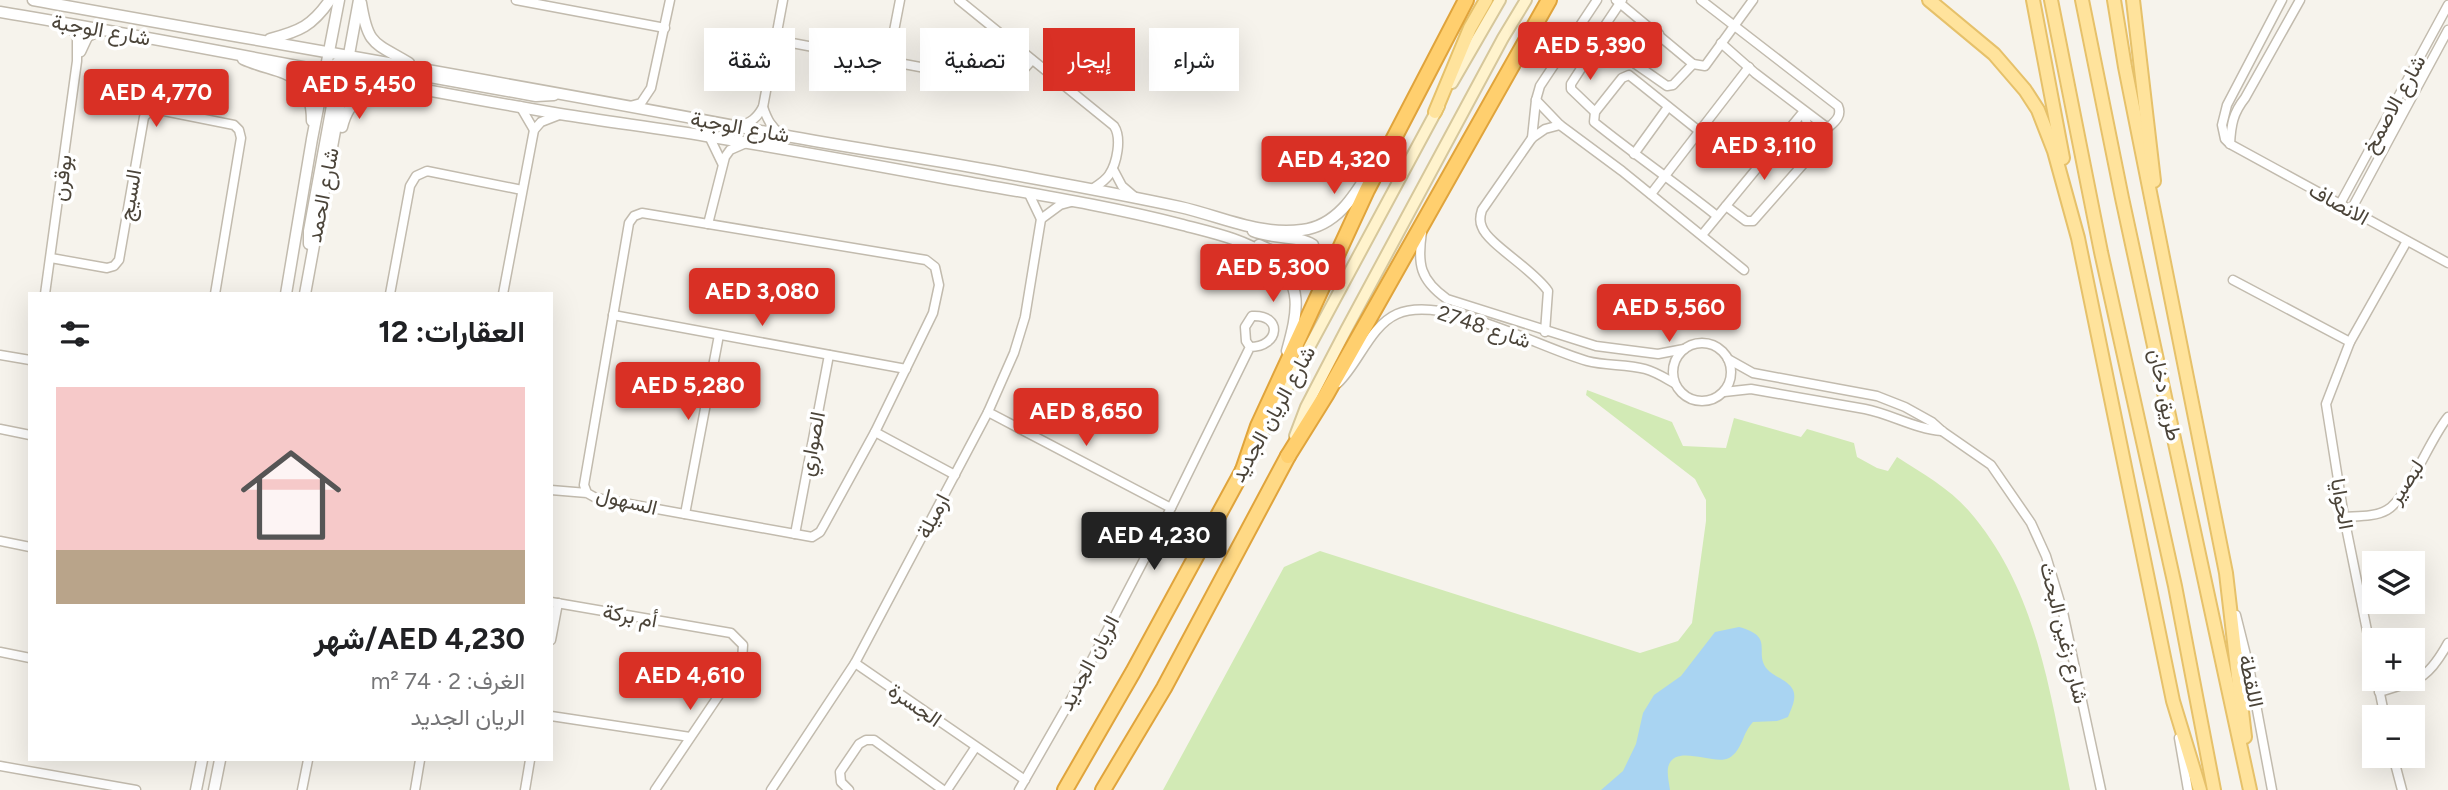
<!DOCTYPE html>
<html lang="ar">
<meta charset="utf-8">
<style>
:root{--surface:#fff;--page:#f2f2f2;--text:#202124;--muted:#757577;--accent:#d93025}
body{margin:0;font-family:Figtree,Vazirmatn,sans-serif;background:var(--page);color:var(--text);direction:rtl;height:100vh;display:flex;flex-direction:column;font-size:26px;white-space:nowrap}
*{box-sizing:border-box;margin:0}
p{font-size:23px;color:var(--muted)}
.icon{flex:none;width:38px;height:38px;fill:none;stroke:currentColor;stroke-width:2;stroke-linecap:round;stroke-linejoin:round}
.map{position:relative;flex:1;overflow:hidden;direction:ltr}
.panel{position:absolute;left:28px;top:292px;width:525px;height:469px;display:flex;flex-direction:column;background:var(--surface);border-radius:0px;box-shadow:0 7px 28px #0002;direction:rtl}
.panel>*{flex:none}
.top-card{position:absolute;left:574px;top:28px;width:665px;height:63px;direction:rtl;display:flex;gap:14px}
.buttons{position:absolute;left:2362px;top:551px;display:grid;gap:14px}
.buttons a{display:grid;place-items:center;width:63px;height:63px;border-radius:0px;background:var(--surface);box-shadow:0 7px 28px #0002;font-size:35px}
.price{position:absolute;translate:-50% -60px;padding:0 16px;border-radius:7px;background:var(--accent);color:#fff;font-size:23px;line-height:46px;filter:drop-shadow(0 2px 4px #0008)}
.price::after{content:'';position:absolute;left:50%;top:42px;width:21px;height:16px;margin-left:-10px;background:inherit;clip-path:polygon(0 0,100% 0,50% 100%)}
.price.current{background:#222;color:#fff}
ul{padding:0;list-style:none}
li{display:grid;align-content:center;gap:14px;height:371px;padding:0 28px}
li span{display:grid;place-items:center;height:217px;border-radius:0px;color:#555}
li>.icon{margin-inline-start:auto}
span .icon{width:126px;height:126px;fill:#fffc;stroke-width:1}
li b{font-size:30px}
h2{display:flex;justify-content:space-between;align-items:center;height:84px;padding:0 28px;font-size:30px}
.tag{padding:0 24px;border-radius:0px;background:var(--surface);box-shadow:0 7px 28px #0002;font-size:24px;line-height:63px}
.tag.current{background:var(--accent);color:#fff}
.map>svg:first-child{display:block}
.green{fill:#d2eab5}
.water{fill:#a9d4f2}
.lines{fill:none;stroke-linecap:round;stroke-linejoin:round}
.minor-casing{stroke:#c2bbae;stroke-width:11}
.tertiary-casing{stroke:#c2bbae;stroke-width:13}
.secondary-casing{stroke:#d6c79b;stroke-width:14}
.primary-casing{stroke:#e6c16a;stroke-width:16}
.trunk-casing{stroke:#e0a43c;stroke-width:18}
.motorway-casing{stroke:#e0a43c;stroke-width:18}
.minor{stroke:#fff;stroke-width:8}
.tertiary{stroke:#fff;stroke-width:10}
.secondary{stroke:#fff3cd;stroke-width:10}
.primary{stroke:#ffe39c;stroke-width:12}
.trunk{stroke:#ffd985;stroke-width:14}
.motorway{stroke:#ffcf6e;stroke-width:14}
.labels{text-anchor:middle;stroke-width:7;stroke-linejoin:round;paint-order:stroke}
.street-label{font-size:21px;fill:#4b4439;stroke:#fff}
</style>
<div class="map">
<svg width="2448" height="790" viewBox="0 0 2448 790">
<rect width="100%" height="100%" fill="#f6f3ec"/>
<path class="green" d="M 1587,390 L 1672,422 L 1683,446 L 1726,448 L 1734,418 L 1801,437 L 1807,429 L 1854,443 L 1857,457 L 1877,468 L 1888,471 L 1897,457 C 1922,473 1950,489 1969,511 C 2037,589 2050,693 2070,790 L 1163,790 L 1284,567 L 1320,551 L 1640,653 L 1678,641 L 1692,623 L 1706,521 L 1706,500 L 1695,479 L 1586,395 Z"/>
<path class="water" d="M 1739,627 C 1776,637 1753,652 1767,669 C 1774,677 1788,680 1793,690 C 1797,699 1791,709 1788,717 L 1777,721 L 1753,722 C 1742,733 1743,750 1729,758 C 1714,766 1673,742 1668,768 C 1667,774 1669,783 1670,790 L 1601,790 L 1623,771 L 1636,744 L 1643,713 L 1654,695 L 1681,676 L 1715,632 Z"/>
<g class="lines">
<defs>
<g id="minor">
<polyline points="516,0 665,28"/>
<path d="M 959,0 L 1114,126 C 1122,138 1117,163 1109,175 C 1105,181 1098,185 1092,189"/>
<polyline points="1616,0 1693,64 1705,66 1753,0"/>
<polyline points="1622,0 1604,27 1603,34 1634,63"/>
<path d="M 1701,0 L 1838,106 C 1842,115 1836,121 1830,126 L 1825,126 L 1755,73 L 1721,43"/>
<polyline points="2282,0 2227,105 2222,125 2225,139 2230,144 2448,263"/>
<polyline points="1659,34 1634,63 1667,86 1673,85 1693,64"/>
<path d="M 776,40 L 1000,82 C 1016,81 1022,71 1032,60"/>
<polyline points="1593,50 1571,84 1571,89 1595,112"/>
<polyline points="81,52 88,37 102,30"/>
<polyline points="888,62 900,0"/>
<polyline points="1536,100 1560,125 1622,171 1744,270"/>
<polyline points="520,106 534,130"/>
<polyline points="630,106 641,103 651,88 670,0"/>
<path d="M 763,107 C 767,119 771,127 781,134"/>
<path d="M 738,126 C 751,123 757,118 763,107 L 783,0"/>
<path d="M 1699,131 L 1629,75 L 1622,78 L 1595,112 L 1594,122 C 1635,155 1677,184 1717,216"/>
<polyline points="709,136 722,163"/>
<polyline points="1532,138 1536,100 1540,86 1597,0"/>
<path d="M 2230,144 C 2231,125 2233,113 2245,98 L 2300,0"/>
<polyline points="1634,154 1668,107"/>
<polyline points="1113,169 1122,186 1136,198"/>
<polyline points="1651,194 1749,67"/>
<polyline points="2340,204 2448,5"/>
<polyline points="1726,206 1746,221 1753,221 1812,154 1812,143 1804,112"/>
<polyline points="2351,210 2448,30"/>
<polyline points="1041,219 1060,205 1071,202"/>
<polyline points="708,224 725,157 730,150 746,143"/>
<path d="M 1422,232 C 1417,264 1420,280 1447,299 L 1596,346 L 1658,354 L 1684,349"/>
<polyline points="1702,235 1804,111"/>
<polyline points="51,258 107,268 114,266 119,260 144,117 150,111 159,110 234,125 239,130 241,138 215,294"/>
<polyline points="2233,280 2350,342"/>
<polyline points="45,294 77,61 77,36 66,23"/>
<polyline points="390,294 410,186 416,176 427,171 522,190"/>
<polyline points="503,294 534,130 541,122 559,115"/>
<polyline points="613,315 906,369"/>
<path d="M 1545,332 L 1548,291 C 1533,269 1488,244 1482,227 C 1479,221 1480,216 1482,210 L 1532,138 L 1545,129 L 1560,125"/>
<circle cx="1702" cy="372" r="29"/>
<polyline points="0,355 30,360"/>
<polyline points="1728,359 1753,373 1877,396 1905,407 1932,422 1942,431 1991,465 2031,523 2046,556 2063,612 2101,790"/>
<path d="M 1338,383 C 1359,363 1370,326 1397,314 C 1443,294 1538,347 1587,361 C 1606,366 1626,364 1645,369 C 1656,372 1665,378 1674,383"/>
<path d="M 1724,392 L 1751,389 L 1865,409 C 1891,414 1915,429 1942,431"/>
<polyline points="988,412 1171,508"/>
<polyline points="0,429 30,435"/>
<polyline points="875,432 955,475"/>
<polyline points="551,490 587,493 596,498 812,537 820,532 824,525 875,432 933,313 939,285 935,267 926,260 642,213 634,216 629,223 584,485 587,493"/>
<polyline points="685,514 719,335"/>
<path d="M 2344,517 C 2357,516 2375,517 2387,510 C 2408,498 2430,438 2448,417"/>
<polyline points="795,534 829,355"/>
<polyline points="0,541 30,547"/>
<polyline points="551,602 731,633 743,645 742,661 655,790"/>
<polyline points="2236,615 2249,667 2272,790"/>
<polyline points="551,640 558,603"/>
<polyline points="0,652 30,658"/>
<polyline points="855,663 1025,780"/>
<polyline points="2375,670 2344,517 2326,404 2350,342 2407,241"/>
<polyline points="2377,679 2385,718"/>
<path d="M 2379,692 C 2418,680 2427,681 2448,643"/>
<polyline points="551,716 690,737"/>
<polyline points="2179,738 2188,790"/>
<polyline points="2393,756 2402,790"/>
<polyline points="0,766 136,790"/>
<polyline points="302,790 308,760"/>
<polyline points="415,790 420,760"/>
<polyline points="525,790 530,760"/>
<polyline points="771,790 855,663 988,412 1014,353 1025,317 1041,219 1029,194"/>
<polyline points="849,790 841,782 840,772 859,744 866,740 874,740 943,790"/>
<polyline points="947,790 975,748"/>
<path d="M 1019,790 L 1074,694 L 1171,508 L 1250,347 L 1246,341 L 1245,327 L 1252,316 C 1283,314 1280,347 1250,347"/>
</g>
<g id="tertiary">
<path d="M 33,0 C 282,45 532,87 782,135 C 850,148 919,157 988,170 C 1052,182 1116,193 1180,207 C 1220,216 1260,236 1302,230 C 1337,226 1355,195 1372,167"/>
<path d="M 361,3 C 368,46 374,42 409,63"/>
<path d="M 0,12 C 187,43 373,82 560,114 C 609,122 658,128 706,136 C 787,149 868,164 949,179 C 1027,193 1106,205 1183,225 C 1213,233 1243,239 1268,256 C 1306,282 1297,314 1287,351"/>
<path d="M 270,39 C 300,31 312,26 330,0"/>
<path d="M 243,59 C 278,75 312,68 312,121"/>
<polyline points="326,71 337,63 347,62 536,96 554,95"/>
<path d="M 342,127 C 350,93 371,92 402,88"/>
<path d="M 1253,231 C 1271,239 1298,235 1313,245 L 1315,255 L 1312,264 L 1298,267 L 1277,253 L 1259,245"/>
<polyline points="309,244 309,231 336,84 336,69"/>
<polyline points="286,294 312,139 339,0"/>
<polyline points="305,294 359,0"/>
<polyline points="196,790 202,760"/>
<polyline points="214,790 220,760"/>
</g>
<g id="secondary">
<polyline points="1452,83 1500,0"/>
<polyline points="1295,436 1306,407 1346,330 1503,38 1526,0"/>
<polyline points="1256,446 1439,106"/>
</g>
<g id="primary">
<polyline points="1929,0 1994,54 2025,90 2038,110 2054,151 2078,238 2173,701 2200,790"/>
<polyline points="2033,0 2063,158"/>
<polyline points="2051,0 2101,252 2175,586 2214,790"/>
<polyline points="2082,0 2122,198 2250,790"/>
<polyline points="2114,0 2125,67 2226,573 2245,737"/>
<polyline points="2133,0 2154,181"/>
<polyline points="1435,112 1470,28 1486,0"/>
</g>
<g id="trunk">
<polyline points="1065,790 1133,672 1243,470"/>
<polyline points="1103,790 1164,688 1288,456"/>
</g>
<g id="motorway">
<polyline points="1288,456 1326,395 1549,0"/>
<polyline points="1243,470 1258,426 1367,190 1466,0"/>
</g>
</defs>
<use href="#minor" class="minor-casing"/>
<use href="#tertiary" class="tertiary-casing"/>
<use href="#secondary" class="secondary-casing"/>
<use href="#primary" class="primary-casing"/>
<use href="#trunk" class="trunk-casing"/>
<use href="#motorway" class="motorway-casing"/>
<use href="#minor" class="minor"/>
<use href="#tertiary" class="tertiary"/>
<use href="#secondary" class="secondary"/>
<use href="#primary" class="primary"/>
<use href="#trunk" class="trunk"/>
<use href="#motorway" class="motorway"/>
</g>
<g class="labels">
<g class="street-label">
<text transform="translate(101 30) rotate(10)" y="7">شارع الوجبة</text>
<text transform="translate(2394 104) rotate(-61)" y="7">شارع الاصمخ</text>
<text transform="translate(740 127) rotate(10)" y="7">شارع الوجبة</text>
<text transform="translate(62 178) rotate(-83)" y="7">بوقرن</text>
<text transform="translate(130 195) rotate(-80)" y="7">السيج</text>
<text transform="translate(323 195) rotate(-79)" y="7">شارع الحمد</text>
<text transform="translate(2339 204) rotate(29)" y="7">الانصاف</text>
<text transform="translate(1484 327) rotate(18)" y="7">شارع 2748</text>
<text transform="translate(2165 395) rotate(78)" y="7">طريق دخان</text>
<text transform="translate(1273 414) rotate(-61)" y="7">شارع الريان الجديد</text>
<text transform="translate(812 444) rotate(-79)" y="7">الصواري</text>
<text transform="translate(2406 482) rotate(-56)" y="7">لبصير</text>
<text transform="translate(627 501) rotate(14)" y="7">السهول</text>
<text transform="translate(2342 504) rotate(80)" y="7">الحوايا</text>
<text transform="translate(933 516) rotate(-62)" y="7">ارميلة</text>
<text transform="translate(630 616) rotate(10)" y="7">أم بركة</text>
<text transform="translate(2064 633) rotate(76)" y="7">شارع زغين البحث</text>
<text transform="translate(1089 663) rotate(-62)" y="7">الريان الجديد</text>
<text transform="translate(2251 681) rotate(78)" y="7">اللقطة</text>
<text transform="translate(915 705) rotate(35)" y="7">الجسرة</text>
</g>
</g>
</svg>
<div class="buttons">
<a><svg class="icon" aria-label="layers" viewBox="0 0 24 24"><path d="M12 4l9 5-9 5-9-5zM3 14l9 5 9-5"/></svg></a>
<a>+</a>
<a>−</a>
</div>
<b class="price" style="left:1590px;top:82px">AED 5,390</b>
<b class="price" style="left:359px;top:121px">AED 5,450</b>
<b class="price" style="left:156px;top:129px">AED 4,770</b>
<b class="price" style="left:1764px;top:182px">AED 3,110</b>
<b class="price" style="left:1334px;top:196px">AED 4,320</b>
<b class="price" style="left:1273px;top:304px">AED 5,300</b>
<b class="price" style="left:762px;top:328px">AED 3,080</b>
<b class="price" style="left:1669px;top:344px">AED 5,560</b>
<b class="price" style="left:688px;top:422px">AED 5,280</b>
<b class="price" style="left:1086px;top:448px">AED 8,650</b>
<b class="price current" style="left:1154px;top:572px">AED 4,230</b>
<b class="price" style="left:690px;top:712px">AED 4,610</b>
<div class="top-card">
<a class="tag">شراء</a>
<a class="tag current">إيجار</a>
<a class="tag">تصفية</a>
<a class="tag">جديد</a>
<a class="tag">شقة</a>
</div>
<section class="panel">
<h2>العقارات: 12<svg class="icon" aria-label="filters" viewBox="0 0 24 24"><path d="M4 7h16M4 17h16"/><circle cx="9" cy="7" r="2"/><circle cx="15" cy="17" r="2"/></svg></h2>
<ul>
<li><span style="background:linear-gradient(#f6c9c9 75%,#b9a48a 0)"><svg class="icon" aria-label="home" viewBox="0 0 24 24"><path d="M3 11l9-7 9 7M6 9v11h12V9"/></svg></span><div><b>AED 4,230/شهر</b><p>الغرف: 2 · 74 m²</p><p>الريان الجديد</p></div></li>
</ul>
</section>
</div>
